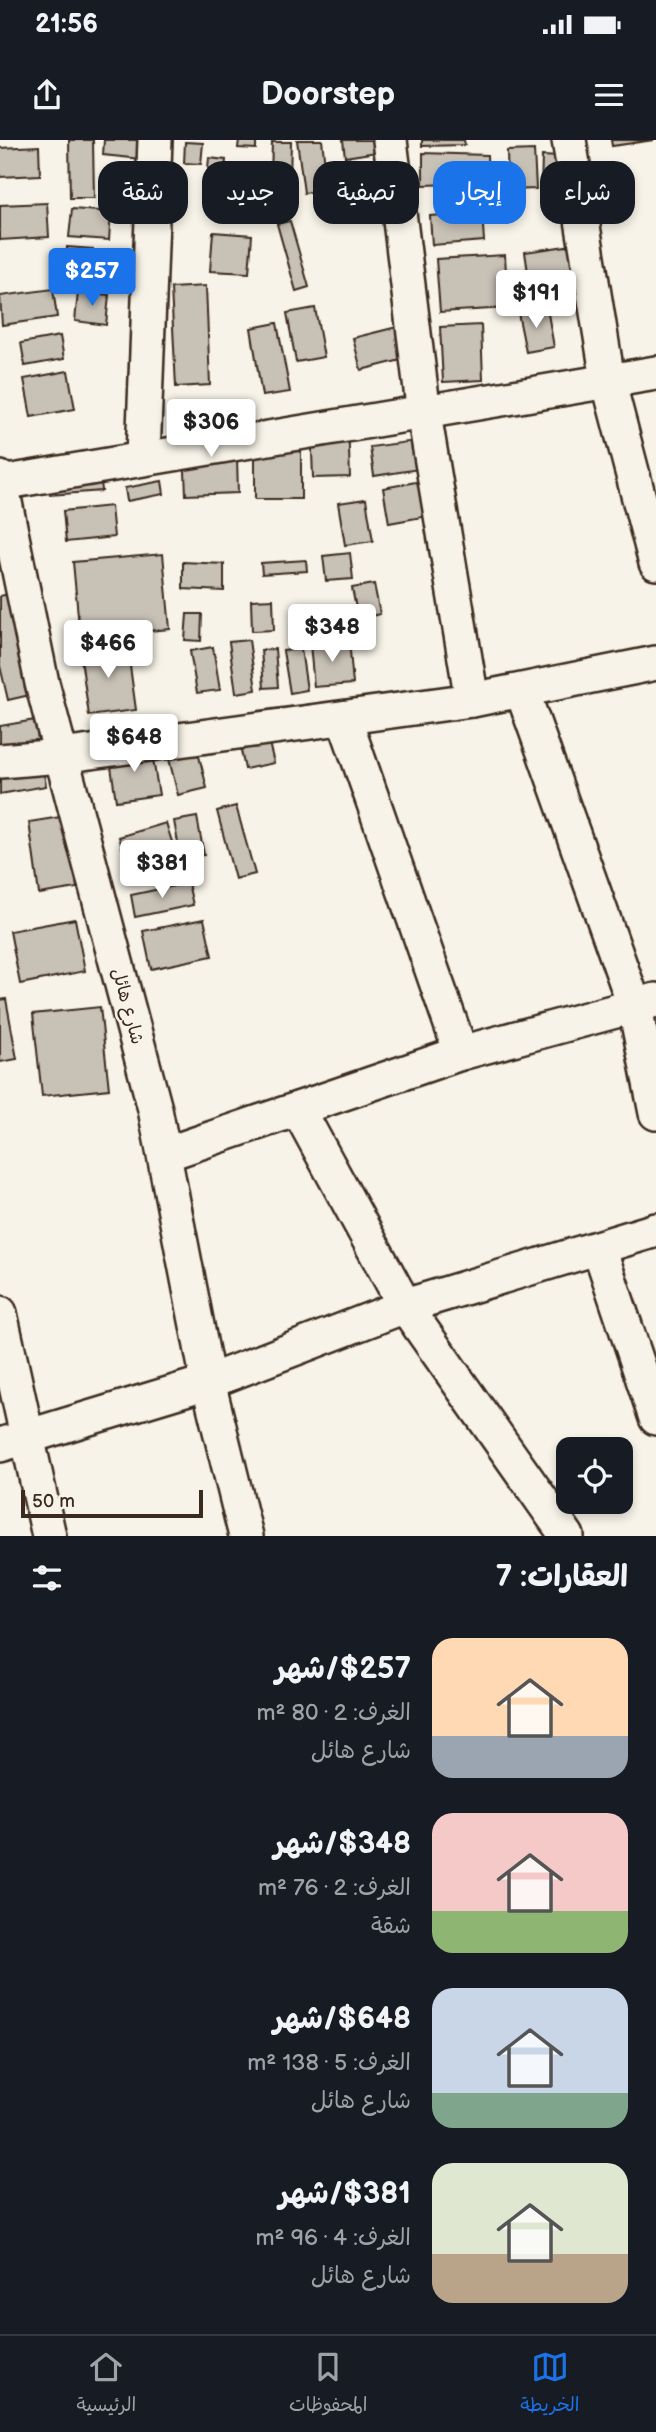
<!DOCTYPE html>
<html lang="ar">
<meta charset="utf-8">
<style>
:root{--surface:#171b24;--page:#242831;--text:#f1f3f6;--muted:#9ea1a6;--line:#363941;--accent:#1a73e8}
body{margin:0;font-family:"Balsamiq Sans","Playpen Sans Arabic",sans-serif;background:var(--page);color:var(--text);direction:rtl;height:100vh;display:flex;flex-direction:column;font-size:26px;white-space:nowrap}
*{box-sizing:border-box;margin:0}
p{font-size:23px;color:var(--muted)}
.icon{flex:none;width:38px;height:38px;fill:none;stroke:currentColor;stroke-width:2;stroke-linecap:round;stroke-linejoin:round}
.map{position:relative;height:1396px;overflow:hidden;direction:ltr}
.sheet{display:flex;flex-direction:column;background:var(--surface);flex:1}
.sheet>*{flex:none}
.top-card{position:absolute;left:21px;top:21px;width:614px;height:63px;direction:rtl;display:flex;gap:14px}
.fabs{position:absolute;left:556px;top:1297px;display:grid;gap:14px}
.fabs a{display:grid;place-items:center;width:77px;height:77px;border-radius:14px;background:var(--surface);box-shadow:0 4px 10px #0003;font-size:35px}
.scale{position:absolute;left:21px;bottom:18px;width:182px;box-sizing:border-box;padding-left:7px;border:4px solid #3b2a1e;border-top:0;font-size:19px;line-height:24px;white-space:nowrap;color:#3b2a1e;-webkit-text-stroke:5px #f7f3e8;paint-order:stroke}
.price{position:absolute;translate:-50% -60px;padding:0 16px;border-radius:7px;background:#fff;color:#222;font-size:23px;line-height:46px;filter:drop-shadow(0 2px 4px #0008)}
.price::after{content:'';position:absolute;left:50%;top:42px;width:21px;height:16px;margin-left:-10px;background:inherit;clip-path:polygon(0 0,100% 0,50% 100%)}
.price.active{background:var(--accent);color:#fff}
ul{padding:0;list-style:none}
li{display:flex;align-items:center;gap:21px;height:175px;padding:0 28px}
li span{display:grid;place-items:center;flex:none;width:196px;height:140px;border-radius:21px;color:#555}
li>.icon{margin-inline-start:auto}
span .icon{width:84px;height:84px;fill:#fffc;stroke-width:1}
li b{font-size:30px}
h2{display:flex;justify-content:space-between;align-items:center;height:84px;padding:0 28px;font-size:30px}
.chip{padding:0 24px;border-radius:21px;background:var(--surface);box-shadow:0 4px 10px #0003;font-size:24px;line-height:63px}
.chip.active{background:var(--accent);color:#fff}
.status{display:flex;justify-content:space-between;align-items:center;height:49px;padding:0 35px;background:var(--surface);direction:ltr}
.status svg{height:19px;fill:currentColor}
header{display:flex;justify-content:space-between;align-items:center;height:91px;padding:0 28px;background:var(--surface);font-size:32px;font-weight:700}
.menu{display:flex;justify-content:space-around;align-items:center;height:98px;border-top:2px solid var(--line);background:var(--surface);font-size:19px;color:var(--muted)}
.menu a{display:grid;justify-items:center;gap:4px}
.menu .active{color:var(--accent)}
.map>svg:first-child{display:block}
.building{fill:#c8c1b6;stroke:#3b2a1e;stroke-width:2}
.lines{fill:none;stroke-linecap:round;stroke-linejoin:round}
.minor-casing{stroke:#3b2a1e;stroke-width:38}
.minor{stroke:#f7f3e8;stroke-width:33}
.labels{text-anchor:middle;stroke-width:5;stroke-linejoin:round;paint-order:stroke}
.street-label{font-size:18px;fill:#3b2a1e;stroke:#f7f3e8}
</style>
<div class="status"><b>21:56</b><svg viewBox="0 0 49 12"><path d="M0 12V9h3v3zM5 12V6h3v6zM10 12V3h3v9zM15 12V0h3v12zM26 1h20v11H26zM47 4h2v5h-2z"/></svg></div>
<header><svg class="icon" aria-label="menu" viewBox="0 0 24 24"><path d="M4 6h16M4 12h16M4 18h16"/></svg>Doorstep<svg class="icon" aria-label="share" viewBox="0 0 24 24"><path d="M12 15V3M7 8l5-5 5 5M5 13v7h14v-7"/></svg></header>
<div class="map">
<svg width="656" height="1396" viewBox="0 0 656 1396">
<rect width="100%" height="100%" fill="#f7f3e8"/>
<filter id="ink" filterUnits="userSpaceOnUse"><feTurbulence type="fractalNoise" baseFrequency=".0143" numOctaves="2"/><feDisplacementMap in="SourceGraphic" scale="14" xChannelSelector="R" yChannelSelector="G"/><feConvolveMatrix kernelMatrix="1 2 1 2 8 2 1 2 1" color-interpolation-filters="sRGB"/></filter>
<g filter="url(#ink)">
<g class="building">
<polygon points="69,0 93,0 94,58 70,58"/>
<polygon points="104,0 142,0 141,19 103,15"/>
<polygon points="239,0 256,0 256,9 238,8"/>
<polygon points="297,0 322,0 328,50 304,53"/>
<polygon points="343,0 382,0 383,11 345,17"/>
<polygon points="422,0 464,0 465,5 422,6"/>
<polygon points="611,0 654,0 612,6"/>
<polygon points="185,2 203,3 201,24 184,23"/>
<polygon points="272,2 291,2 290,39 271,39"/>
<polygon points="39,6 40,35 0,37 0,8"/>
<polygon points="534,10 536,49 508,50 507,11"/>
<polygon points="423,13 487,15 488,43 423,45"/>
<polygon points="542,16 559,17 557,50 541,50"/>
<polygon points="209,18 226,20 225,30 208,28"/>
<polygon points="383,26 390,63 359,69 352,32"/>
<rect x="267" y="54" width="15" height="14"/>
<polygon points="47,63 49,97 0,100 0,65"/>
<polygon points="72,69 111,72 109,100 69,97"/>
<polygon points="482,72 484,101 432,105 430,76"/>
<polygon points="290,81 309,147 296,151 277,84"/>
<polygon points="213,92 252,95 249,133 210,131"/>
<polygon points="573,105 580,153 532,160 525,112"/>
<polygon points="67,107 93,109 93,134 66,133"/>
<polygon points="505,115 508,168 440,172 436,119"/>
<polygon points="206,146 210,245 176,247 171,148"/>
<polygon points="53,149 57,177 2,185 0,156"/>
<polygon points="78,152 109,155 106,185 75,181"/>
<polygon points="315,168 324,217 296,222 287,173"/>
<polygon points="547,168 554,207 526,212 518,173"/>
<polygon points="277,183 290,252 262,256 251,188"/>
<polygon points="405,185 413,217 361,230 353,198"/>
<polygon points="481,185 483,240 443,242 440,187"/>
<polygon points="60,196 64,219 25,226 21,203"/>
<polygon points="68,231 75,269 31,277 24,239"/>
<polygon points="348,282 350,337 313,338 311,284"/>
<polygon points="236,283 238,353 186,355 183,284"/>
<polygon points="415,301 419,329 374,336 370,307"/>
<rect x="255" y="306" width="46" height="53"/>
<polygon points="99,322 102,351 50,355 47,327"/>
<polygon points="427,340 433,375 389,383 383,348"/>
<polygon points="162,341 164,354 127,361 125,348"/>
<polygon points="366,359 373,401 345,405 338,363"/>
<polygon points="111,366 114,397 66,402 63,371"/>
<polygon points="350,413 353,439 326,441 323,416"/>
<polygon points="163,414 170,489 80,497 73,422"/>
<polygon points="306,420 307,431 262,434 261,423"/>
<polygon points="183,422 224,424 224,451 183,449"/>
<polygon points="374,444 380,474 358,479 352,448"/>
<polygon points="22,451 47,551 8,560 0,526 0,456"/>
<polygon points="273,459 274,490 252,491 251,460"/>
<polygon points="332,465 335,486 309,490 307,468"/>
<polygon points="187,474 202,474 201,501 185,500"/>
<polygon points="249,500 256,550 236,553 229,502"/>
<polygon points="349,500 353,544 314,547 310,504"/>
<polygon points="127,504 136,570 89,576 80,511"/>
<polygon points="213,507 220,550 197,553 190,511"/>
<polygon points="275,509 278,547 264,548 261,510"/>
<polygon points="301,509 307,550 290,553 283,511"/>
<polygon points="35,580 46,646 0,654 0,586"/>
<polygon points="191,584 207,648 178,655 162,591"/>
<polygon points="266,591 274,623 245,629 238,597"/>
<polygon points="151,607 159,655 116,661 109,613"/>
<polygon points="236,666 255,734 235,739 217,671"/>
<polygon points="67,676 77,748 39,754 29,682"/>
<polygon points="197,677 204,715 181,719 174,681"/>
<polygon points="166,683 178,721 131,736 119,697"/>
<polygon points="188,743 193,765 135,777 131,755"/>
<polygon points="75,779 85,831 20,844 10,791"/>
<polygon points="204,779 212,816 151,829 143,791"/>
<polygon points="6,859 17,919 0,922 0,860"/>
<polygon points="100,867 109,949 42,956 33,874"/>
</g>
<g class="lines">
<defs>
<g id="minor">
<polyline points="390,0 424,274 472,560"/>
<polyline points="569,0 608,240 656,423"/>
<polyline points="143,317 155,0"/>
<polyline points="0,338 42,543 155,969 208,1242 246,1396"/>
<polyline points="1,343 656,233"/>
<polyline points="522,551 635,867 656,973"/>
<polyline points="344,578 461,913"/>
<polyline points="0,621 61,616 472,560 656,523"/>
<polyline points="298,969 405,1166 567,1396"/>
<polyline points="166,1014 461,913 656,860"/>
<polyline points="599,1108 656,1278"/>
<polyline points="0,1173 49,1396"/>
<polyline points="0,1305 208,1242 405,1166 656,1090"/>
</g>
</defs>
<use href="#minor" class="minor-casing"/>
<use href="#minor" class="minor"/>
</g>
</g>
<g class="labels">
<g class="street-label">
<text transform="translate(128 866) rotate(75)" y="6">شارع هائل</text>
</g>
</g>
</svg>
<div class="fabs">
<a><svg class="icon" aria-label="locate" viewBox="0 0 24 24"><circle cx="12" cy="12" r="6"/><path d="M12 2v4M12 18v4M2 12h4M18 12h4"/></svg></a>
</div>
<div class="scale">50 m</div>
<b class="price active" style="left:92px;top:168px">$257</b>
<b class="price" style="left:536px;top:190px">$191</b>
<b class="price" style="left:211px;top:319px">$306</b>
<b class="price" style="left:332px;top:524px">$348</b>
<b class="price" style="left:108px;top:540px">$466</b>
<b class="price" style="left:134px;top:634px">$648</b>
<b class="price" style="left:162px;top:760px">$381</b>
<div class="top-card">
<a class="chip">شراء</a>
<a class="chip active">إيجار</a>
<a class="chip">تصفية</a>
<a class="chip">جديد</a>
<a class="chip">شقة</a>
</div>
</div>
<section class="sheet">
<h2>العقارات: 7<svg class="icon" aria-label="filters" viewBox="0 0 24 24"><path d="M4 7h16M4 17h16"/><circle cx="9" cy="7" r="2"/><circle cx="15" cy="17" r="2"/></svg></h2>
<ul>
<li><span style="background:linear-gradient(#ffd9b3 70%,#9aa5b1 0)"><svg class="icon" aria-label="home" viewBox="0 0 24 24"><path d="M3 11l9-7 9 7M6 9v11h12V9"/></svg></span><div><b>$257/شهر</b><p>الغرف: 2 · 80 m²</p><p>شارع هائل</p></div></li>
<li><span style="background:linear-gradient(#f6c9c9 70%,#8fb573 0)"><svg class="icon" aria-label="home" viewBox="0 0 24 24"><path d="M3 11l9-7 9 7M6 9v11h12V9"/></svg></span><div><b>$348/شهر</b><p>الغرف: 2 · 76 m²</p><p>شقة</p></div></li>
<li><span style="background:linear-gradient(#c9d6e8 75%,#7fa58c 0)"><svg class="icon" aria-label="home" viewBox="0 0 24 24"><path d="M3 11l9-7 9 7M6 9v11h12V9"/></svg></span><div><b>$648/شهر</b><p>الغرف: 5 · 138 m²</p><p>شارع هائل</p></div></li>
<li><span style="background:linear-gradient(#dfe7d0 65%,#b9a48a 0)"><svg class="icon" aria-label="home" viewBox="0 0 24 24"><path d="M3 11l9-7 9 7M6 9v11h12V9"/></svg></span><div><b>$381/شهر</b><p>الغرف: 4 · 96 m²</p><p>شارع هائل</p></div></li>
</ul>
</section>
<nav class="menu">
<a class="active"><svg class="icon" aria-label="map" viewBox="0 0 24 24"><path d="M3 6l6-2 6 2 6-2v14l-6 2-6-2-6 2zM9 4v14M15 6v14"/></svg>الخريطة</a>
<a><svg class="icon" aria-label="saved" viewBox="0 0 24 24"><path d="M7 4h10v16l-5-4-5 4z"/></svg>المحفوظات</a>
<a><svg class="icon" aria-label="home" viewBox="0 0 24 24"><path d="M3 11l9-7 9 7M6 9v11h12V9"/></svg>الرئيسية</a>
</nav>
